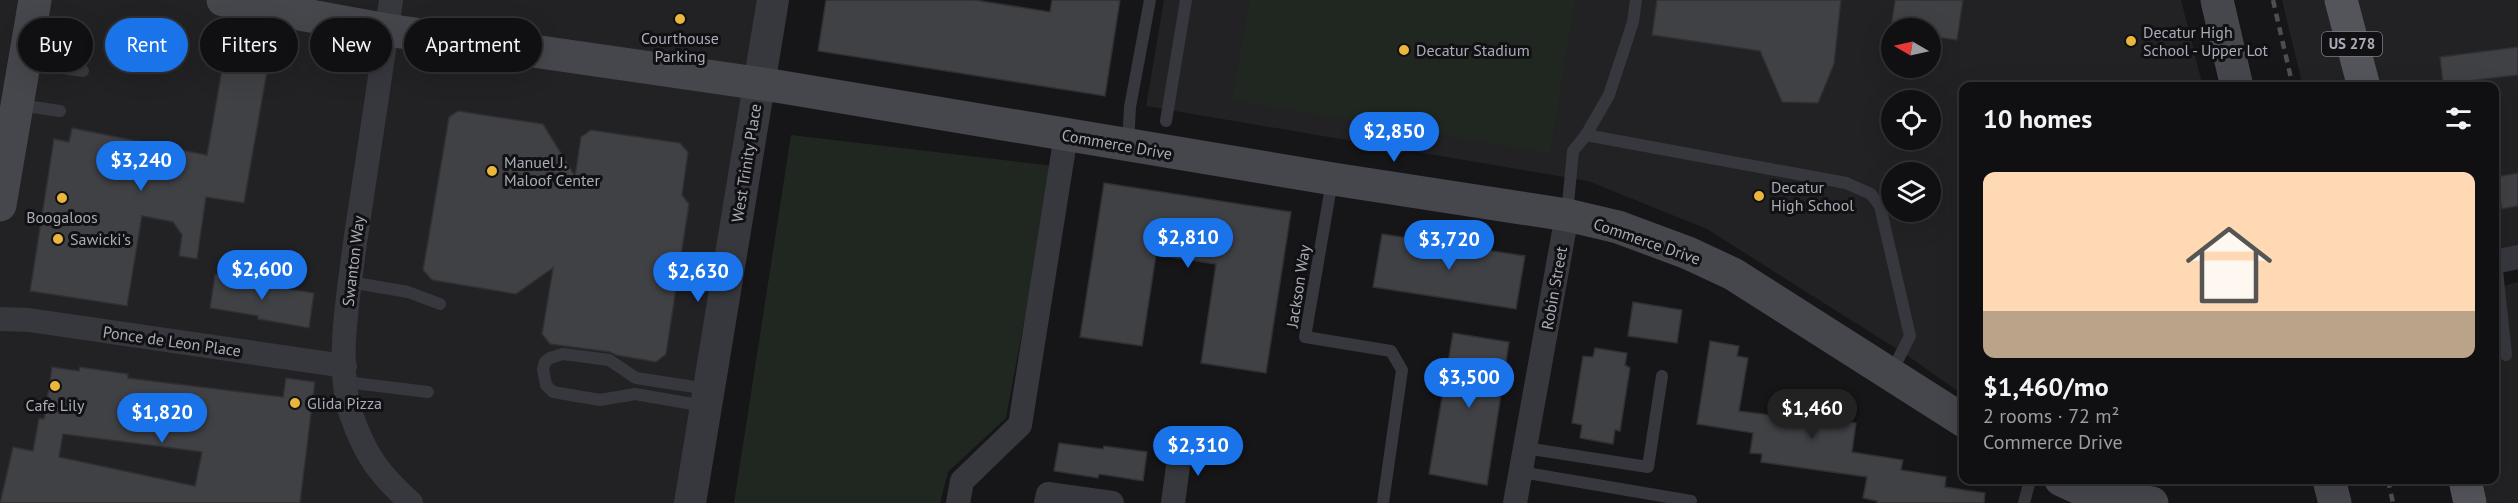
<!DOCTYPE html>
<meta charset="utf-8">
<style>
:root{--surface:#101012;--page:#1e1e20;--text:#f1f3f6;--muted:#9c9d9f;--line:#303032;--accent:#1a73e8}
body{margin:0;font-family:"PT Sans",sans-serif;background:var(--page);color:var(--text);height:100vh;display:flex;flex-direction:column;font-size:22px;white-space:nowrap}
*{box-sizing:border-box;margin:0}
p{font-size:20px;color:var(--muted)}
.icon{flex:none;width:33px;height:33px;fill:none;stroke:currentColor;stroke-width:2;stroke-linecap:round;stroke-linejoin:round}
.map{position:relative;flex:1;overflow:hidden}
.panel{position:absolute;left:1959px;top:82px;width:540px;height:402px;display:flex;flex-direction:column;background:var(--surface);border-radius:12px;box-shadow:0 6px 24px #0002,0 0 0 2px var(--line)}
.panel>*{flex:none}
.top-card{position:absolute;left:18px;top:18px;width:570px;height:54px;display:flex;gap:12px}
.needle{width:39px;rotate:279deg}
.controls{position:absolute;left:1881px;top:18px;display:grid;gap:12px}
.controls a{display:grid;place-items:center;width:60px;height:60px;border-radius:50%;background:var(--surface);box-shadow:0 6px 24px #0002,0 0 0 2px var(--line);font-size:30px}
.price{position:absolute;translate:-50% -51px;padding:0 14px;border-radius:21px;background:var(--accent);color:#fff;font-size:20px;line-height:39px;filter:drop-shadow(0 2px 3px #0008)}
.price::after{content:'';position:absolute;left:50%;top:36px;width:18px;height:14px;margin-left:-9px;background:inherit;clip-path:polygon(0 0,100% 0,50% 100%)}
.price.active{background:#222;color:#fff}
ul{padding:0;list-style:none}
li{display:grid;align-content:center;gap:12px;height:318px;padding:0 24px}
li span{display:grid;place-items:center;height:186px;border-radius:12px;color:#555}
li>.icon{margin-inline-start:auto}
span .icon{width:108px;height:108px;fill:#fffc;stroke-width:1}
li b{font-size:26px}
h2{display:flex;justify-content:space-between;align-items:center;height:72px;padding:0 24px;font-size:26px}
.pill{padding:0 21px;border-radius:27px;background:var(--surface);box-shadow:0 6px 24px #0002,0 0 0 2px var(--line);font-size:21px;line-height:54px}
.pill.active{background:var(--accent);color:#fff}
.map>svg:first-child{display:block}
.built{fill:#222225;fill-rule:evenodd}
.green{fill:#202721}
.building{fill:#404145;stroke:#303034;stroke-width:1.5;fill-rule:evenodd}
.lines{fill:none;stroke-linecap:round;stroke-linejoin:round}
.service{stroke:#37383d;stroke-width:12}
.minor{stroke:#37383d;stroke-width:24}
.tertiary{stroke:#37383d;stroke-width:32}
.secondary{stroke:#45474c;stroke-width:33}
.primary{stroke:#53555b;stroke-width:33}
.rail{stroke:#4c4e53;stroke-width:4.5;stroke-dasharray:8 6;stroke-linecap:butt}
.poi-dot{fill:#eab73c;stroke:#111113;stroke-width:2}
.labels{text-anchor:middle;stroke-width:6;stroke-linejoin:round;paint-order:stroke}
.shield{fill:#111113;stroke:#7b7e86;stroke-width:1.5}
.shield-label{font-size:15px;font-weight:bold;fill:#a9acb7}
.poi-label{font-size:16px;fill:#a9acb7;stroke:#111113;text-anchor:start}
.street-label{font-size:16px;fill:#a9acb7;stroke:#111113}
</style>
<div class="map">
<svg width="2518" height="503" viewBox="0 0 2518 503">
<rect width="100%" height="100%" fill="#161618"/>
<g class="built">
<polygon points="0,0 763,0 695,503 0,503"/>
<path d="M 1164,0 L 2181,0 L 2203,87 L 1964,87 L 1963,395 L 1911,358 L 1707,229 L 1588,181 L 1146,106 ZM 1892,28 L 1930,28 L 1930,68 L 1892,68 ZM 1892,100 L 1930,100 L 1930,140 L 1892,140 ZM 1892,172 L 1930,172 L 1930,212 L 1892,212 Z"/>
<polygon points="2282,0 2518,0 2518,261 2495,265 2494,87 2303,87"/>
<polygon points="2518,282 2518,503 2480,503 2474,480 2494,480 2495,288"/>
</g>
<g class="green">
<polygon points="1250,0 1575,0 1550,153 1232,100"/>
<polygon points="791,135 1053,166 1006,418 948,472 940,503 734,503"/>
</g>
<g class="building">
<polygon points="826,0 975,0 1050,12 1052,0 1120,0 1105,96 818,51"/>
<polygon points="1657,0 1841,0 1834,64 1818,103 1782,102 1760,51 1652,35"/>
<polygon points="1895,0 1963,0 1957,40 1930,36 1930,28 1891,28"/>
<polygon points="2518,47 2518,75 2443,84 2440,57"/>
<polygon points="225,52 269,60 244,203 206,197 197,259 179,256 182,235 173,222 142,216 127,306 30,291 54,139 69,142 72,128 207,155"/>
<polygon points="458,111 543,124 575,176 581,137 591,130 680,143 688,152 682,195 689,204 666,354 656,362 616,355 610,352 550,344 542,334 553,268 516,294 432,280 423,270 449,117"/>
<polygon points="2518,173 2518,206 2502,209 2495,177"/>
<polygon points="1104,183 1291,212 1266,373 1201,363 1216,264 1156,255 1142,346 1080,337"/>
<polygon points="1382,234 1525,256 1516,309 1373,287"/>
<polygon points="215,274 265,282 265,285 314,293 309,328 258,319 258,316 210,308"/>
<polygon points="1633,302 1682,310 1677,343 1628,336"/>
<polygon points="1453,333 1509,342 1487,485 1429,474"/>
<polygon points="1710,341 1739,346 1737,356 1748,358 1739,411 1839,424 1840,420 1856,423 1852,452 1903,460 1901,470 1946,477 1945,487 1985,493 1984,503 1877,503 1877,501 1863,498 1867,477 1761,462 1762,454 1750,453 1753,433 1697,424"/>
<polygon points="1595,348 1627,353 1625,365 1630,368 1620,431 1615,430 1613,444 1580,438 1582,425 1572,423 1583,356 1593,357"/>
<path d="M 52,367 L 79,371 L 80,367 L 128,374 L 128,378 L 283,397 L 286,378 L 315,382 L 300,503 L 0,503 L 13,447 L 33,451 L 39,418 L 44,419 ZM 63,434 L 202,452 L 195,486 L 59,457 Z"/>
<polygon points="1059,443 1103,449 1104,446 1147,452 1143,481 1099,474 1098,478 1054,471"/>
</g>
<g class="lines">
<g class="service">
<polyline points="25,62 83,71"/>
<polyline points="19,105 60,111"/>
<polyline points="1166,121 1186,0"/>
<polyline points="1586,135 1846,183 1871,194 1880,206 1910,336 1891,373"/>
<polyline points="1128,144 1130,107 1150,0"/>
<polyline points="1332,181 1305,337 1391,351 1402,370 1383,503"/>
<polyline points="1567,214 1573,151 1586,135 1609,95 1633,22 1636,0"/>
<polyline points="2496,261 2506,355"/>
<polyline points="350,282 408,292 440,304"/>
<polyline points="345,382 428,392"/>
<polyline points="704,406 635,394 600,400 553,392 546,385 543,369 545,362 550,358 563,354 609,360 636,378 708,389"/>
<polyline points="1525,448 1648,467 1662,376"/>
<polyline points="1521,472 1691,501"/>
<polyline points="2024,503 2030,480"/>
</g>
<g class="minor">
<path d="M 391,0 C 380,81 367,162 355,243 C 349,291 335,367 351,414 C 365,455 379,474 411,503"/>
<polyline points="2494,262 2518,257"/>
<polyline points="0,319 29,320 345,366"/>
<polyline points="958,503 962,481 1020,425 1066,135"/>
<polyline points="1046,503 1048,494 1112,503"/>
<polyline points="1173,503 1181,444"/>
<polyline points="1515,503 1567,215"/>
</g>
<polyline class="tertiary" points="690,503 773,0"/>
<g class="secondary">
<polyline points="223,0 387,30 776,86 1333,179 1567,215 1618,227 1688,253 1733,274 1964,421"/>
<polyline points="2217,0 2237,87"/>
<polyline points="0,205 35,0"/>
<polyline points="2061,480 2099,497 2152,503"/>
<polyline points="2329,480 2335,503"/>
</g>
<g class="primary">
<polyline points="2341,0 2364,87"/>
<polyline points="2465,480 2470,503"/>
</g>
<g class="rail">
<polyline points="2273,0 2293,87"/>
<polyline points="2388,480 2393,503"/>
</g>
</g>
<g class="poi-dot">
<circle cx="680" cy="19" r="6"/>
<circle cx="2131" cy="41" r="6"/>
<circle cx="1404" cy="50" r="6"/>
<circle cx="492" cy="171" r="6"/>
<circle cx="1759" cy="196" r="6"/>
<circle cx="62" cy="198" r="6"/>
<circle cx="58" cy="239" r="6"/>
<circle cx="55" cy="386" r="6"/>
<circle cx="295" cy="403" r="6"/>
</g>
<g class="labels">
<rect class="shield" x="2322" y="32" width="60" height="24" rx="4.5"/>
<g class="shield-label">
<text x="2352" y="49">US 278</text>
</g>
<g class="poi-label">
<text x="2143" y="38">Decatur High<tspan x="2143" dy="18">School - Upper Lot</tspan></text>
<text x="680" y="44" text-anchor="middle">Courthouse<tspan x="680" dy="18">Parking</tspan></text>
<text x="1416" y="56">Decatur Stadium</text>
<text x="504" y="168">Manuel J.<tspan x="504" dy="18">Maloof Center</tspan></text>
<text x="1771" y="193">Decatur<tspan x="1771" dy="18">High School</tspan></text>
<text x="62" y="223" text-anchor="middle">Boogaloos</text>
<text x="70" y="245">Sawicki's</text>
<text x="307" y="409">Glida Pizza</text>
<text x="55" y="411" text-anchor="middle">Cafe Lily</text>
</g>
<g class="street-label">
<text transform="translate(1117 144) rotate(10)" y="6">Commerce Drive</text>
<text transform="translate(746 163) rotate(-81)" y="6">West Trinity Place</text>
<text transform="translate(1647 241) rotate(19)" y="6">Commerce Drive</text>
<text transform="translate(353 261) rotate(-83)" y="6">Swanton Way</text>
<text transform="translate(1298 286) rotate(-81)" y="6">Jackson Way</text>
<text transform="translate(1554 288) rotate(-80)" y="6">Robin Street</text>
<text transform="translate(172 341) rotate(8)" y="6">Ponce de Leon Place</text>
</g>
</g>
</svg>
<div class="controls">
<a><svg class="needle" viewBox="-14 -14 28 28"><path d="M0-13l5 13h-10z" fill="#e53935"/><path d="M0 13l5-13h-10z" fill="#9c9d9f"/></svg></a>
<a><svg class="icon" aria-label="locate" viewBox="0 0 24 24"><circle cx="12" cy="12" r="6"/><path d="M12 2v4M12 18v4M2 12h4M18 12h4"/></svg></a>
<a><svg class="icon" aria-label="layers" viewBox="0 0 24 24"><path d="M12 4l9 5-9 5-9-5zM3 14l9 5 9-5"/></svg></a>
</div>
<b class="price" style="left:1394px;top:163px">$2,850</b>
<b class="price" style="left:141px;top:192px">$3,240</b>
<b class="price" style="left:1188px;top:269px">$2,810</b>
<b class="price" style="left:1449px;top:271px">$3,720</b>
<b class="price" style="left:262px;top:301px">$2,600</b>
<b class="price" style="left:698px;top:303px">$2,630</b>
<b class="price" style="left:1469px;top:409px">$3,500</b>
<b class="price active" style="left:1812px;top:440px">$1,460</b>
<b class="price" style="left:162px;top:444px">$1,820</b>
<b class="price" style="left:1198px;top:477px">$2,310</b>
<div class="top-card">
<a class="pill">Buy</a>
<a class="pill active">Rent</a>
<a class="pill">Filters</a>
<a class="pill">New</a>
<a class="pill">Apartment</a>
</div>
<section class="panel">
<h2>10 homes<svg class="icon" aria-label="filters" viewBox="0 0 24 24"><path d="M4 7h16M4 17h16"/><circle cx="9" cy="7" r="2"/><circle cx="15" cy="17" r="2"/></svg></h2>
<ul>
<li><span style="background:linear-gradient(#ffd9b3 75%,#b9a48a 0)"><svg class="icon" aria-label="home" viewBox="0 0 24 24"><path d="M3 11l9-7 9 7M6 9v11h12V9"/></svg></span><div><b>$1,460/mo</b><p>2 rooms · 72 m²</p><p>Commerce Drive</p></div></li>
</ul>
</section>
</div>
